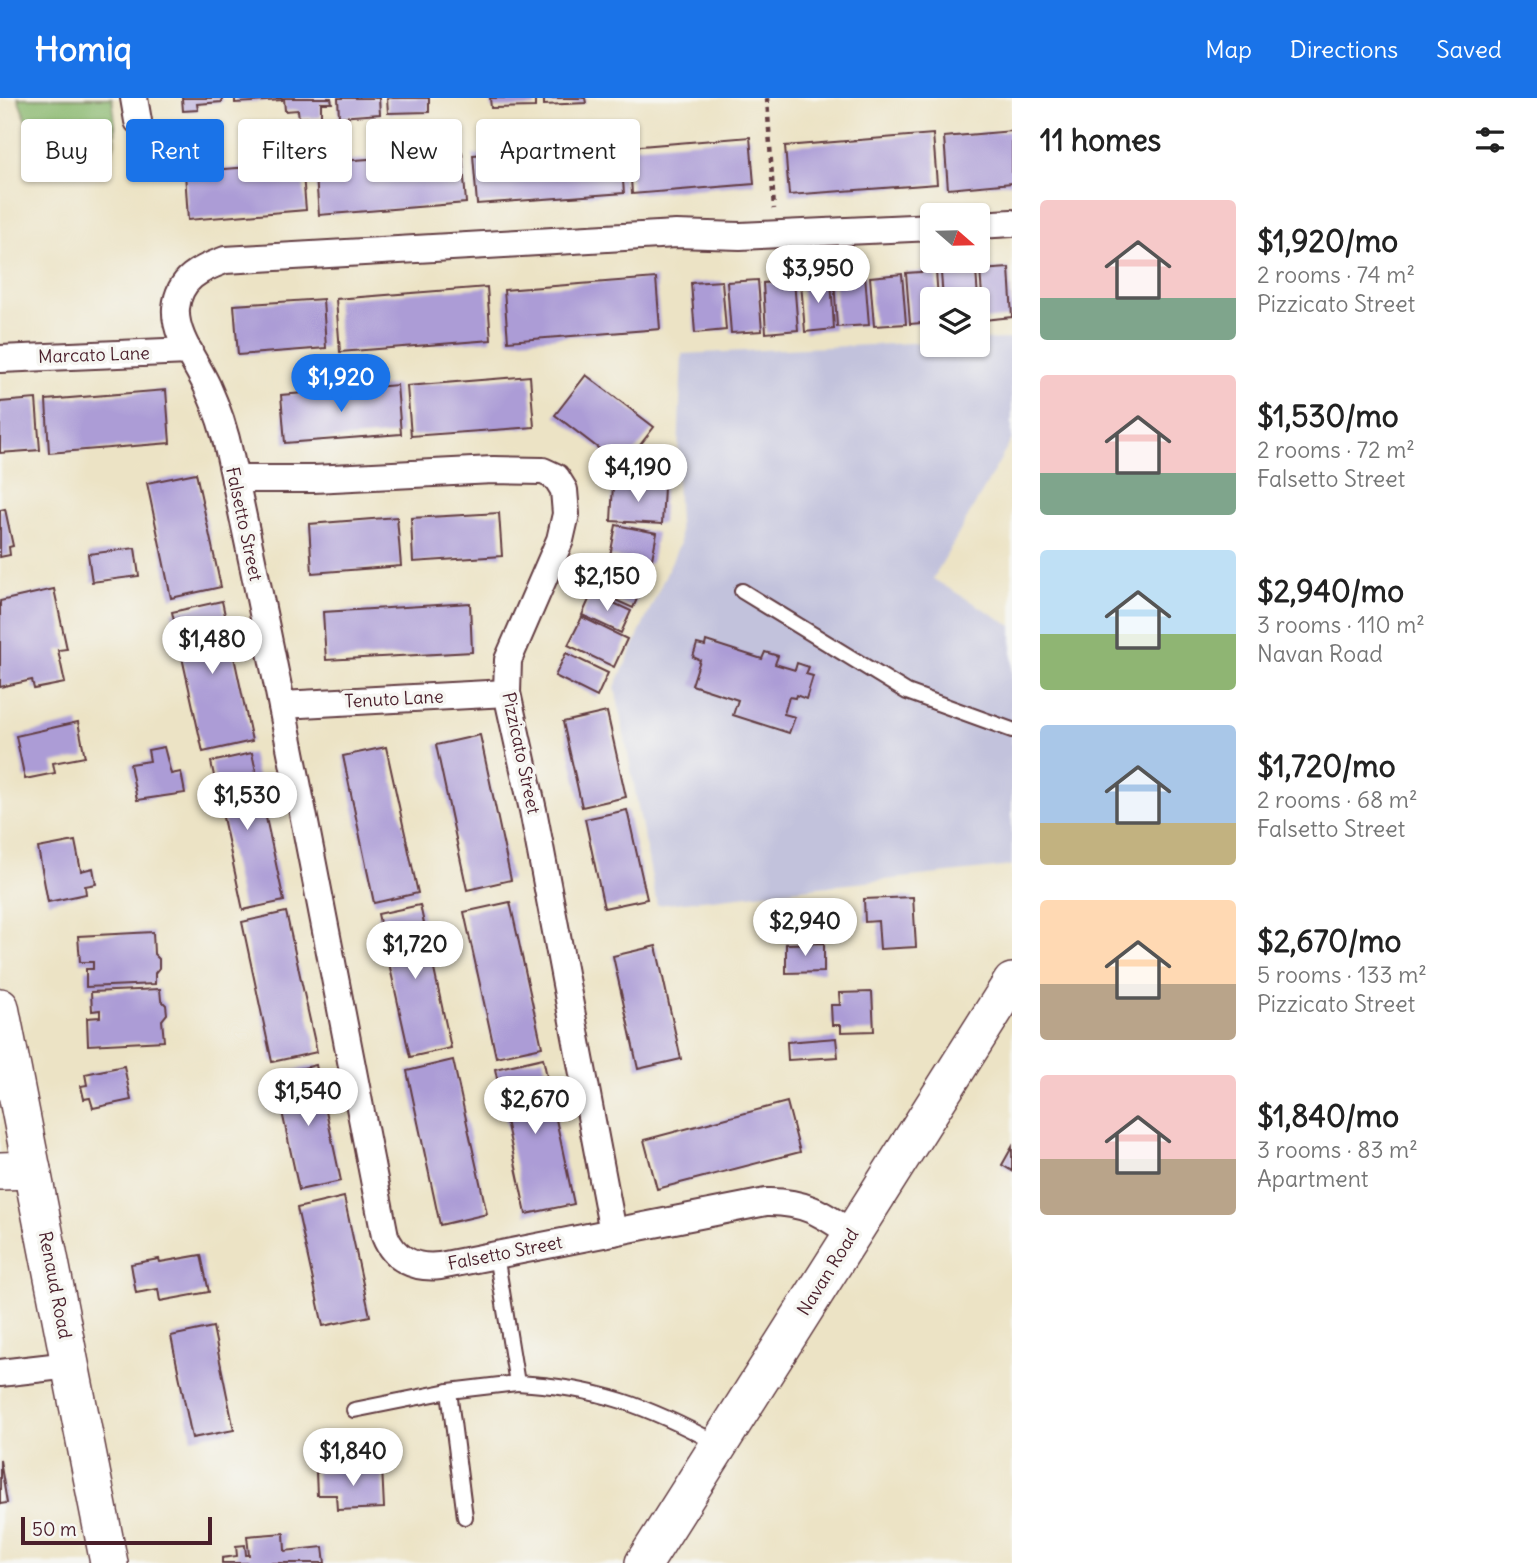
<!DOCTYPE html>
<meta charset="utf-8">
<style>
:root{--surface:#fff;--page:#f6f6f6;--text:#222;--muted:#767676;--accent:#1a73e8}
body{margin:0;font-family:Delius,sans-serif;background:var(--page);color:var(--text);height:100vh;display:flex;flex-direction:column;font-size:26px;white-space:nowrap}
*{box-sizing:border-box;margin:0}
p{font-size:23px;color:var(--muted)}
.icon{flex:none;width:38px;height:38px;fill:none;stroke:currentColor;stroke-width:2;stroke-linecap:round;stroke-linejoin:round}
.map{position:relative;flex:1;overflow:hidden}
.details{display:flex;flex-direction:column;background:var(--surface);width:525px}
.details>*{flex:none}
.hud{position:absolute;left:21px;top:21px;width:665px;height:63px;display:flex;gap:14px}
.needle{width:46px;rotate:110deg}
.controls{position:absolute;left:920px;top:105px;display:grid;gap:14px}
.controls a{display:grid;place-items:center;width:70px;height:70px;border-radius:7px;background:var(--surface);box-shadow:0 2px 5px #0004;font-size:35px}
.scale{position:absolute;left:21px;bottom:18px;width:191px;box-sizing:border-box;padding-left:7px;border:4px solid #4a1f2b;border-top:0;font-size:19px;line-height:24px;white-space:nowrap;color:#4a1f2b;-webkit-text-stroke:5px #f6f6f2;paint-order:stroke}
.price{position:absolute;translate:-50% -60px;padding:0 16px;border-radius:24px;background:#fff;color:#222;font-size:23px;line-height:46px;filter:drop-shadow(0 2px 4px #0008)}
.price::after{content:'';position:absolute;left:50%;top:42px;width:21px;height:16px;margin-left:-10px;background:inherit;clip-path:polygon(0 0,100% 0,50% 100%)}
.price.on{background:var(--accent);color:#fff}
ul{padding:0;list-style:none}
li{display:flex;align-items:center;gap:21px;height:175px;padding:0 28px}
li span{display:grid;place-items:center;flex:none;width:196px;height:140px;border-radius:7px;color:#555}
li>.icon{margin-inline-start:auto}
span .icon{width:84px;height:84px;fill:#fffc;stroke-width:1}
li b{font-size:30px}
h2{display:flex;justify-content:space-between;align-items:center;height:84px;padding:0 28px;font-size:30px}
.pill{padding:0 24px;border-radius:7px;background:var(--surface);box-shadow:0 2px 5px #0004;font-size:24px;line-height:63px}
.pill.on{background:var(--accent);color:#fff}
header{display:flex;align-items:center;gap:42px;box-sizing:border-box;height:98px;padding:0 35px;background:var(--accent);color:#fff}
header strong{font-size:33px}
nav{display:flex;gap:38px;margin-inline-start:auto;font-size:24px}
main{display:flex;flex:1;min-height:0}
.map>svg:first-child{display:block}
.industrial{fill:#c2c2dc}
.forest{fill:#8dba72;stroke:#6c6c4e;stroke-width:2}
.building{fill:#ac9cd6}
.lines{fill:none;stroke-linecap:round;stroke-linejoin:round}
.lane-casing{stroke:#623c42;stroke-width:18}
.street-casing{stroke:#623c42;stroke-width:30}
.secondary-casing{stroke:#623c42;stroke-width:40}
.path{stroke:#623c42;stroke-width:4.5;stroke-dasharray:5 5;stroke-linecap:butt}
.lane{stroke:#fff;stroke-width:14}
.street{stroke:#fff;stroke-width:26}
.secondary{stroke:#fff;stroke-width:37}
.labels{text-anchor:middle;stroke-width:7;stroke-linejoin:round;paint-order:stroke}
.street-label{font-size:18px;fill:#4a1f2b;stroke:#f6f6f2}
</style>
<header>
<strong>Homiq</strong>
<nav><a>Map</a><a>Directions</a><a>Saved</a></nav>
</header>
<main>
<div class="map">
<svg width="1012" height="1465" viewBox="0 0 1012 1465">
<rect width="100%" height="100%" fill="#f6f6f2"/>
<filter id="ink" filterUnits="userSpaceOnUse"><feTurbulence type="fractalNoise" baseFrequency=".0143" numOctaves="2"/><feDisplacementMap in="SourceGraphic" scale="14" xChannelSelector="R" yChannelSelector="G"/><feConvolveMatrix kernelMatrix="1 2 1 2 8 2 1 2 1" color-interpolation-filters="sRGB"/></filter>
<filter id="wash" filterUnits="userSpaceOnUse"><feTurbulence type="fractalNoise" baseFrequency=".00686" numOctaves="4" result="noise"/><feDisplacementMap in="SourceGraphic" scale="28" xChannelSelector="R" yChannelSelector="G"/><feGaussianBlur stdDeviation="1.57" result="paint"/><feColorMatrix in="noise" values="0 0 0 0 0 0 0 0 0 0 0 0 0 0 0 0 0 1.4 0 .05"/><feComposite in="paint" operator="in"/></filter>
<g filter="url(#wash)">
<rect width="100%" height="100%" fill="#ece3c5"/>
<polygon class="industrial" points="1012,241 1012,341 933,481 1012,528 1012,768 657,807 615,589 680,445 677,382 682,256 933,244 933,247 978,247 978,242"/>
<path class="forest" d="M 18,0 L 112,0 C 117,33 123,80 73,66 C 60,62 46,51 34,44 Z"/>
<g id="blocks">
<g class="building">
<polygon points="182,0 222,0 222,4 197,6 198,12 183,13"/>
<polygon points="235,0 282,0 282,2 235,5"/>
<polygon points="284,0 331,0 332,5 321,5 321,19 299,20 298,12 285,13"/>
<polygon points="338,0 379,0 380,16 339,19"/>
<polygon points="387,0 429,0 429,14 388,15"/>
<polygon points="490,0 535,0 535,9 491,10"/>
<polygon points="544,0 585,0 586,5 544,7"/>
<polygon points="1012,33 1012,85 948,91 944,39"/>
<polygon points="933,36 937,86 789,97 785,48"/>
<polygon points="750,39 754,86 632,96 629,49"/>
<polygon points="620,46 624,95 477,106 473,57"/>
<polygon points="462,54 466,105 319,117 315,65"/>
<polygon points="302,65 306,112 188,122 185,74"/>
<polygon points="1009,170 1012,219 984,222 980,172"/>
<polygon points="976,172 978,201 943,201 941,175"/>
<polygon points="936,173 938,201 933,201 933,224 910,226 906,175"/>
<polygon points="902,176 906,226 874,228 870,179"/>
<polygon points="865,177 869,227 837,229 834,180"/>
<polygon points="656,180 660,231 508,243 504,192"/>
<polygon points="831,181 834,231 805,234 801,184"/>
<polygon points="758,182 762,233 731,235 727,184"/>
<polygon points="794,182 798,232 766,235 763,185"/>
<polygon points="722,183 726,232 695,235 691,185"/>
<polygon points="487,189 491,242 340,254 336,201"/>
<polygon points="323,201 326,250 238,257 234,207"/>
<polygon points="586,277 654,329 623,369 555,317"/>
<polygon points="530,278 534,329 411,338 407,288"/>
<polygon points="397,287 401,336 285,345 281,297"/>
<polygon points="166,292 170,345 49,355 46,302"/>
<polygon points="36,301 40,352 0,355 0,304"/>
<polygon points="196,375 221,489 171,500 147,385"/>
<polygon points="613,386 664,389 662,426 611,423"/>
<polygon points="5,411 13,448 9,449 10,457 0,459 0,412"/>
<polygon points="499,415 502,458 413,464 411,420"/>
<polygon points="397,419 401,468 312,475 309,426"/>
<polygon points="616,427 657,435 651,466 610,458"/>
<polygon points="135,450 139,478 92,484 88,456"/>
<polygon points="608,462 647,478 633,510 595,493"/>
<polygon points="54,491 67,551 58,552 65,585 34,591 32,582 0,589 0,503"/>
<polygon points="592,495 631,513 621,535 582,517"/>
<polygon points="222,503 252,643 203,654 172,514"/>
<polygon points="470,505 472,554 326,562 323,514"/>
<polygon points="582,519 627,541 614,569 568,547"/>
<polygon points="706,543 762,561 765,554 778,558 775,566 795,572 797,565 809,569 806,576 813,578 806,601 796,597 795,600 789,599 784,616 795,619 789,635 733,617 738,602 692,587 700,562 693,559 697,546 705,548"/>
<polygon points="566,555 608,575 597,599 555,578"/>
<polygon points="607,614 626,699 582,709 563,624"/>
<polygon points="78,624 85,659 53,665 55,675 25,681 16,638"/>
<polygon points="480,637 511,782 467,792 436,647"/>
<polygon points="164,649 171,676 181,674 185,695 137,702 130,666 150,663 148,652"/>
<polygon points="386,649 418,795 374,805 343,658"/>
<polygon points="252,655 284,803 243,812 211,664"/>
<polygon points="627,712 647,801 604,810 585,721"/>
<polygon points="75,743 81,773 93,770 96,786 85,788 86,796 48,804 38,750"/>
<polygon points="913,799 916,849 880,851 878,823 865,824 864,801"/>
<polygon points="510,804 542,949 496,959 464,814"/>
<polygon points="420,807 451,950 410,959 378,816"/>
<polygon points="286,814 317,954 272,964 242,824"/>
<polygon points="153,834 154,856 159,861 159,870 155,875 155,886 86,889 86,871 93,871 93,864 80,864 78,838"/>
<polygon points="824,845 824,874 786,875 786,846"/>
<polygon points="656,848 681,961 638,971 613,858"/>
<polygon points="160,891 161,902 166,907 167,916 162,922 164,943 88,947 87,920 100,919 100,912 92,913 91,894"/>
<polygon points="872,894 874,933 841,934 841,927 832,927 831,907 840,907 839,895"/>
<polygon points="836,940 838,959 788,962 787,944"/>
<polygon points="543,960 574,1106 526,1116 495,971"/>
<polygon points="453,962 487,1116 440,1127 407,973"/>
<polygon points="316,967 341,1083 299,1092 274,977"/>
<polygon points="124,968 131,1002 93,1010 90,1000 84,1001 81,988 87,987 85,976"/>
<polygon points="787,1004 800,1054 657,1091 644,1042"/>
<polygon points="1012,1049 1012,1073 1002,1067"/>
<polygon points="344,1099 370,1218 323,1228 297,1110"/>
<polygon points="201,1157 209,1194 160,1203 158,1191 136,1195 131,1166 159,1161 160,1164"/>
<polygon points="213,1229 234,1332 192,1340 171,1238"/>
<polygon points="0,1362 7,1405 0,1406"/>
<polygon points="382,1369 384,1410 337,1412 336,1397 317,1397 316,1374"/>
<polygon points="284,1435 285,1453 323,1449 325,1465 222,1465 222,1460 237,1458 236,1448 245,1447 246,1457 249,1457 247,1438"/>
</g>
</g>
</g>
<g filter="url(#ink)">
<use href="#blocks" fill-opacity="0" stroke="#623c42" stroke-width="2"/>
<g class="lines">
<defs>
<g id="lane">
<polyline points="742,493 907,594 1012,632"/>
<path d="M 496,1157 L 517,1285 C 597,1289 648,1308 718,1346"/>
<polyline points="354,1312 449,1293"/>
<polyline points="465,1419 449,1293 517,1285"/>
</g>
<g id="street">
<polyline points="134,0 138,23"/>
<polyline points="978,127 1012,125"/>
<polyline points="0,261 189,253"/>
<polyline points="235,381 313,381 493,372 543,373 556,379 564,392 566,416 560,442 508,562 507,595 533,712 613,1134"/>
<polyline points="282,607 507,595"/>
<path d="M 852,1136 C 822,1115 803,1103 766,1104 L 440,1168 C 415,1171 394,1161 385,1138 C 334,878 286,617 230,358 C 225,334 217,310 207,288 C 196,264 174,237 176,210 C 179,180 200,171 225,162 L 676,136 L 740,138 L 933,129"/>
<polyline points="0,1275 70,1267"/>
</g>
<g id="secondary">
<polyline points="0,909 109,1465"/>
<polyline points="0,1073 32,1072"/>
<polyline points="644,1465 1012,884"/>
</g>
</defs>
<use href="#lane" class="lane-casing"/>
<use href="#street" class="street-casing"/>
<use href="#secondary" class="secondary-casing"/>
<polyline class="path" points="767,0 774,111"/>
<use href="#lane" class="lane"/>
<use href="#street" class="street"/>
<use href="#secondary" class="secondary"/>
</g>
</g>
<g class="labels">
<g class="street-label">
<text transform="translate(94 257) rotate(-2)" y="6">Marcato Lane</text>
<text transform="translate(244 426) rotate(78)" y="6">Falsetto Street</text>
<text transform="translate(394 601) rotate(-3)" y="6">Tenuto Lane</text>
<text transform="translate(521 655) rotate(78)" y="6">Pizzicato Street</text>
<text transform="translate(505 1155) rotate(-11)" y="6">Falsetto Street</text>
<text transform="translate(828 1174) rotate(-58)" y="6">Navan Road</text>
<text transform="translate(55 1187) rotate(79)" y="6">Renaud Road</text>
</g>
</g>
</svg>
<div class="controls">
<a><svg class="needle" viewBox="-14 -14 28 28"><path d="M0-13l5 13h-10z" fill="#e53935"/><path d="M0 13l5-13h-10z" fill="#767676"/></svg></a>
<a><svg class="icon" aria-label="layers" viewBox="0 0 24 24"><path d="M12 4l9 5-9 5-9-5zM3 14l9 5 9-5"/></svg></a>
</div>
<div class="scale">50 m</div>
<b class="price" style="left:818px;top:207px">$3,950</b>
<b class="price on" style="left:341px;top:316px">$1,920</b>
<b class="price" style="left:638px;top:406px">$4,190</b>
<b class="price" style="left:607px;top:515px">$2,150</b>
<b class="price" style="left:212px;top:578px">$1,480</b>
<b class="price" style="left:247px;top:734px">$1,530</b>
<b class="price" style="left:805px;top:860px">$2,940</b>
<b class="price" style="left:415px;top:883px">$1,720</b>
<b class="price" style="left:308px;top:1030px">$1,540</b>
<b class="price" style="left:535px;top:1038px">$2,670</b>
<b class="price" style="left:353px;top:1390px">$1,840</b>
<div class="hud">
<a class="pill">Buy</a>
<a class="pill on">Rent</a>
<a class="pill">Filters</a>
<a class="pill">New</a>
<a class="pill">Apartment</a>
</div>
</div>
<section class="details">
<h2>11 homes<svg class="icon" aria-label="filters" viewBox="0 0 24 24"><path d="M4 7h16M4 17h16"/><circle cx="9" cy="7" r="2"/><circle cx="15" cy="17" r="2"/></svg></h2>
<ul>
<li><span style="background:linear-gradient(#f6c9c9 70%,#7fa58c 0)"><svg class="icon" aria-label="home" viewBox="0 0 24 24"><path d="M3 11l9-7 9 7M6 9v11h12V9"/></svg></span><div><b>$1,920/mo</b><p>2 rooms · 74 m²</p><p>Pizzicato Street</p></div></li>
<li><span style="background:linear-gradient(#f6c9c9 70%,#7fa58c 0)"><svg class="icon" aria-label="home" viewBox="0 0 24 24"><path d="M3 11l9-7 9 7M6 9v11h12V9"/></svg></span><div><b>$1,530/mo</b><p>2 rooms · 72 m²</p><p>Falsetto Street</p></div></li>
<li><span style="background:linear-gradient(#bfe0f5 60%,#8fb573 0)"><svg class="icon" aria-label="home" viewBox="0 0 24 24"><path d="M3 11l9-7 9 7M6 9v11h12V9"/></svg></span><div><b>$2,940/mo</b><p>3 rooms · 110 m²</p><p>Navan Road</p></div></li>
<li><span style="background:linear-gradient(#a9c7e8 70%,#c2b280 0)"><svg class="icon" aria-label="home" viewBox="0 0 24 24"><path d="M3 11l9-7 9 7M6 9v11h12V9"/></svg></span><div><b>$1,720/mo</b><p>2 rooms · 68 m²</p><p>Falsetto Street</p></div></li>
<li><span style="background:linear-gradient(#ffd9b3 60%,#b9a48a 0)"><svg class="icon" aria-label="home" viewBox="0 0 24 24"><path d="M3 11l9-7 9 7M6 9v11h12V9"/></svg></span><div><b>$2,670/mo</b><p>5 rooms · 133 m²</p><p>Pizzicato Street</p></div></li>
<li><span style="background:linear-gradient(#f6c9c9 60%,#b9a48a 0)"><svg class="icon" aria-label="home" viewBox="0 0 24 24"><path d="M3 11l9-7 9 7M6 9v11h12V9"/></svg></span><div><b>$1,840/mo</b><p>3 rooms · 83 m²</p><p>Apartment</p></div></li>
</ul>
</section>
</main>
